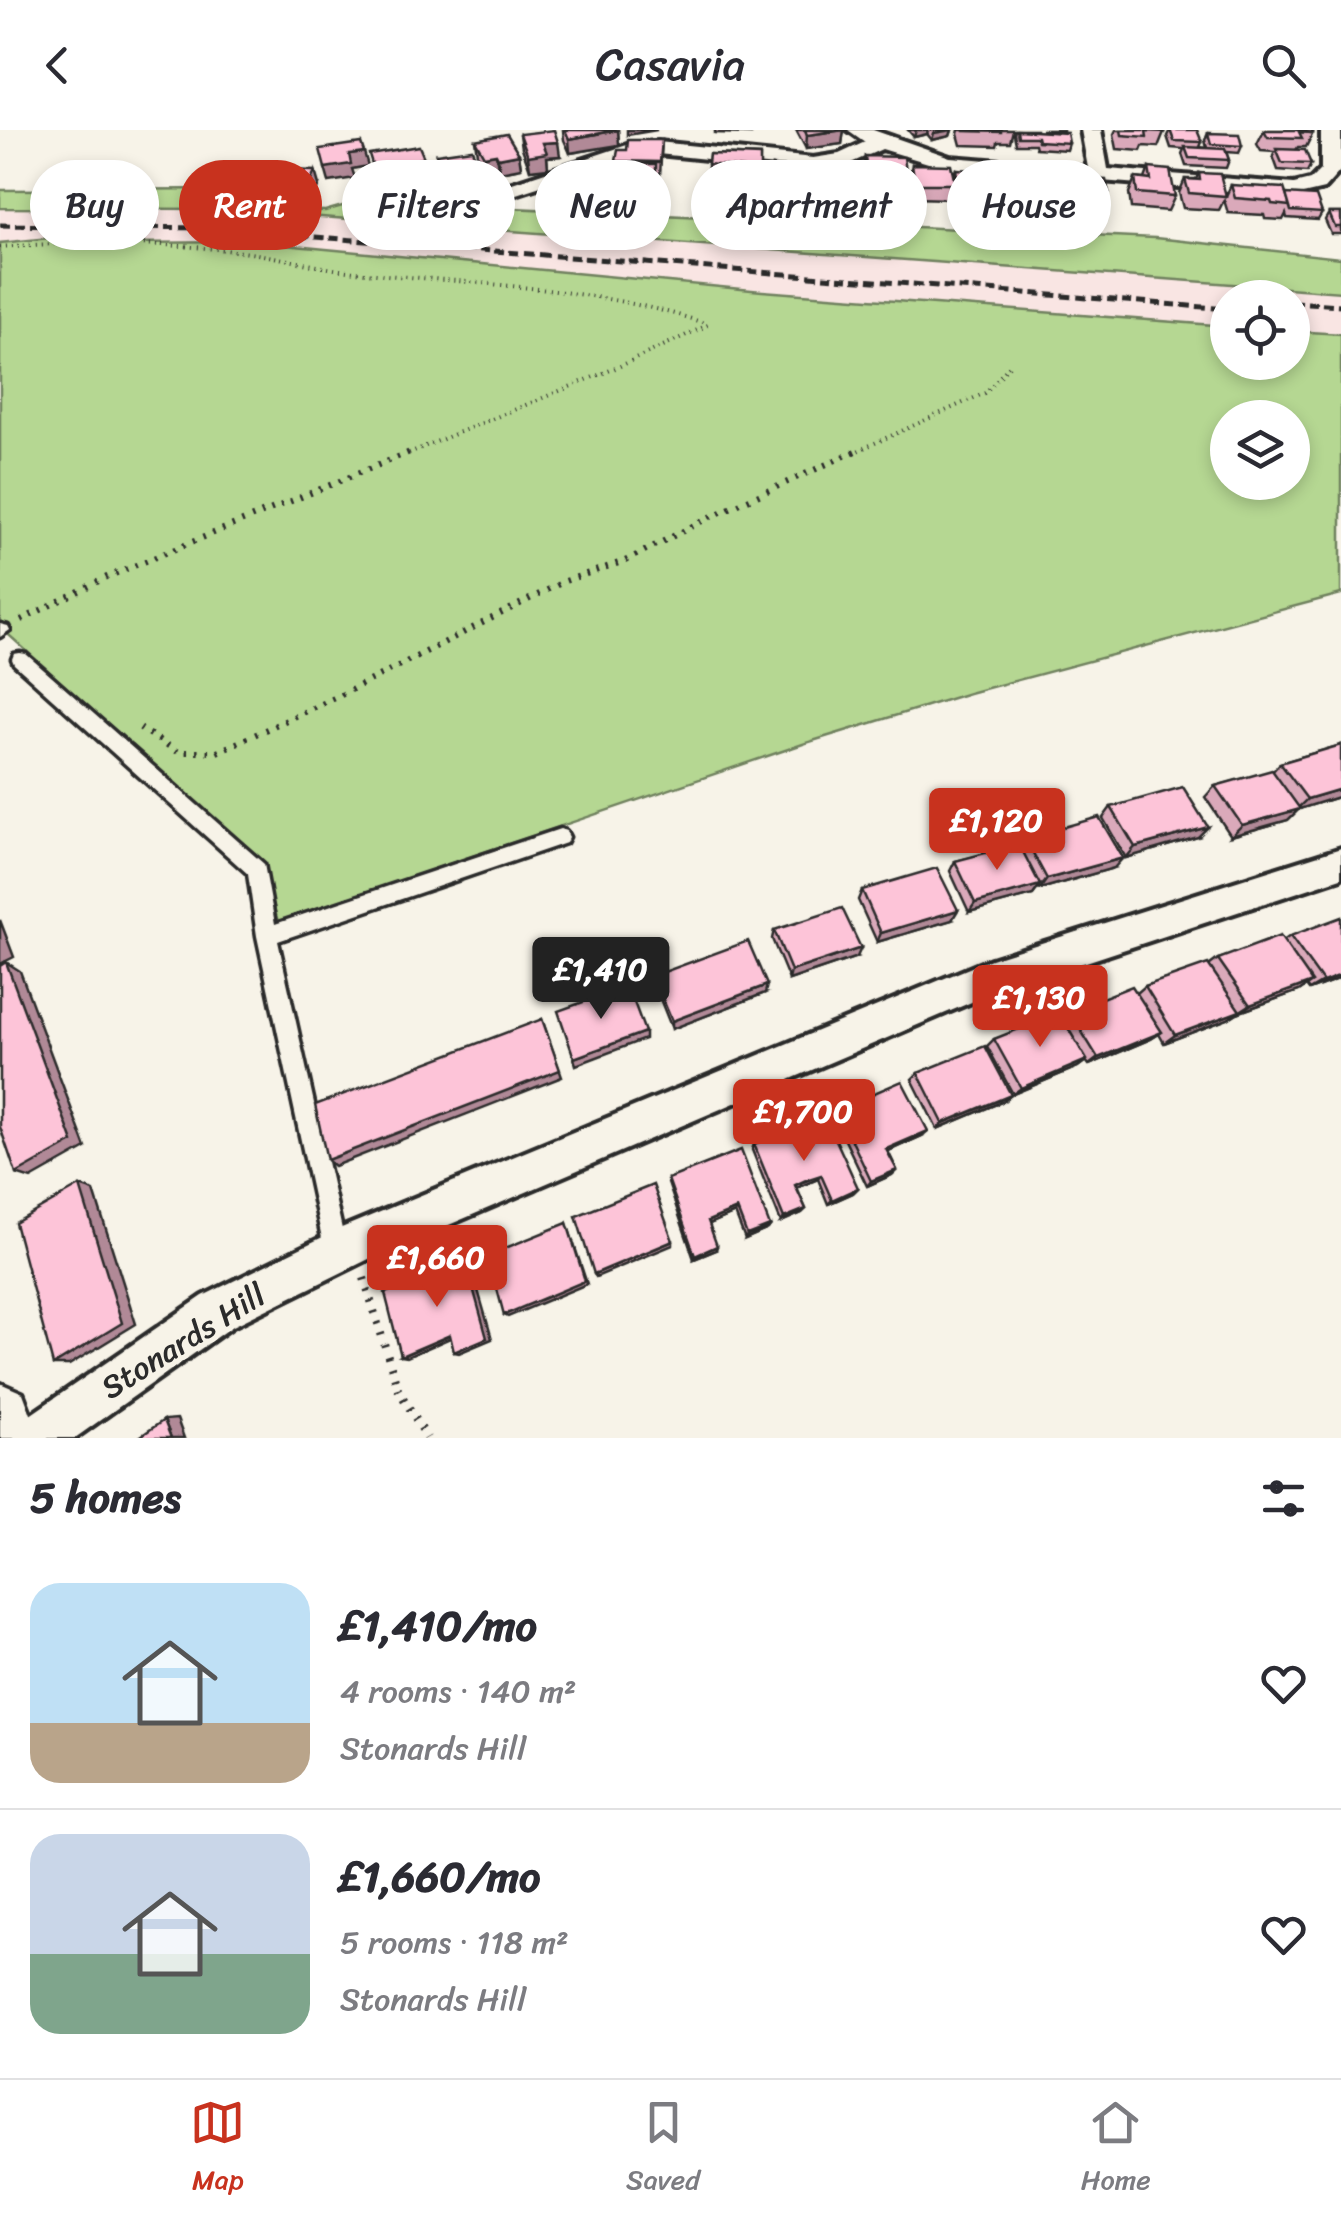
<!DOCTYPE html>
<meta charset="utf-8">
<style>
:root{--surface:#fff;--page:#f7f7f7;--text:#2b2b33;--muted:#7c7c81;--line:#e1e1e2;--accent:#c8321e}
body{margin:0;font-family:Sriracha,sans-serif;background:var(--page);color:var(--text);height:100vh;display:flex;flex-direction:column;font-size:38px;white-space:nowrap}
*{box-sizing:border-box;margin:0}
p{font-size:32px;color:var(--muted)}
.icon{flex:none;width:55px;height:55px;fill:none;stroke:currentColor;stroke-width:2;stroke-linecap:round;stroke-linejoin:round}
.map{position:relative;height:1308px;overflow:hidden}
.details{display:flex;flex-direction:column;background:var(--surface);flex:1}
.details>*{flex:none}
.guide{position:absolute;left:30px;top:30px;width:1282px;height:90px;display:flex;gap:20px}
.tools{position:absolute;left:1210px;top:150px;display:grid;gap:20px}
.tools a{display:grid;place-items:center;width:100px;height:100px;border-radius:50%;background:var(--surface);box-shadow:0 5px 15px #0003;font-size:50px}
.price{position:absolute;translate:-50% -85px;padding:0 22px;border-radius:10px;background:var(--accent);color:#fff;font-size:32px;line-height:65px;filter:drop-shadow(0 2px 5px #0008)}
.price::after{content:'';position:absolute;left:50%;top:60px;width:30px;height:22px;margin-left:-15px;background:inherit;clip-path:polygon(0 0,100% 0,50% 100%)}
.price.active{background:#222;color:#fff}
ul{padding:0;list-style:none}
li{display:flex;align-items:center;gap:30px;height:250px;padding:0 30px}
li+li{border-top:2px solid var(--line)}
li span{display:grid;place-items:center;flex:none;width:280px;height:200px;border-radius:30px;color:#555}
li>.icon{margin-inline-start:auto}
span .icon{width:120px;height:120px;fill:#fffc;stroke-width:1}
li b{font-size:42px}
h2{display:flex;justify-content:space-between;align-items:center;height:120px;padding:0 30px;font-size:42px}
.tag{padding:0 35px;border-radius:45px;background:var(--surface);box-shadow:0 5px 15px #0003;font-size:35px;line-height:90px}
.tag.active{background:var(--accent);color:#fff}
header{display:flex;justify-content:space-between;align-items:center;height:130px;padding:0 30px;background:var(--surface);font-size:45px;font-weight:600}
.tab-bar{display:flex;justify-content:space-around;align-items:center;height:140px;border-top:2px solid var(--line);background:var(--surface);font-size:28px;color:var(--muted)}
.tab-bar a{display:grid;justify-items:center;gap:5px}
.tab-bar .active{color:var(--accent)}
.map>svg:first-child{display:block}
.built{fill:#f9e5e3}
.green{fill:#b5d792;stroke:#70815e;stroke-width:2.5;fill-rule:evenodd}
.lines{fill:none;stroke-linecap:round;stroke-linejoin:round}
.lane-casing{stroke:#2b2b2b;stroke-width:7}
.street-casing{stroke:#2b2b2b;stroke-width:8}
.secondary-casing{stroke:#2b2b2b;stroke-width:7}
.path-far2{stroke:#2b2b2b;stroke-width:4;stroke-dasharray:1 5;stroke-linecap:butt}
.path-far1{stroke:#2b2b2b;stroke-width:6;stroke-dasharray:2.5 8;stroke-linecap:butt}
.path{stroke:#2b2b2b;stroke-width:8;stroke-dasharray:2.5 9;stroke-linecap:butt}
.lane{fill:#f7f3e8;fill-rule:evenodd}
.street{fill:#f7f3e8;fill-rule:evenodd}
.secondary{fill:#f7f3e8;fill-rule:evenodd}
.rail{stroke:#2b2b2b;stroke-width:5;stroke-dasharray:10 5;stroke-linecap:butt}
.wall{fill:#daa9ba;stroke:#2b2b2b;stroke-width:2.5}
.shaded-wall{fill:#b18997;stroke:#2b2b2b;stroke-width:2.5}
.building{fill:#fdc4d8;stroke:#2b2b2b;stroke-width:2.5}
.labels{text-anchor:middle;stroke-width:10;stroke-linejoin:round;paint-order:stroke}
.near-street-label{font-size:32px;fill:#2b2b2b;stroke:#f7f3e8}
</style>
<header><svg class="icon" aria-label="back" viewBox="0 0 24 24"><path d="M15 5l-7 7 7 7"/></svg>Casavia<svg class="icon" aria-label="search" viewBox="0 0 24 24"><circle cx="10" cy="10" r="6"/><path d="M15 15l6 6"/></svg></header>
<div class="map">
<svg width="1341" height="1308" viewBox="0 0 1341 1308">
<rect width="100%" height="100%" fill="#f7f3e8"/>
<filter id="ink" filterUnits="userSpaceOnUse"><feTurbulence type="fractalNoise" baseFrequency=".01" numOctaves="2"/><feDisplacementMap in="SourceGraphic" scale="20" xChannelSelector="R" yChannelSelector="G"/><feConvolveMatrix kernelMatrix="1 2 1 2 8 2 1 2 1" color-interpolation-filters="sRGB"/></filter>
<g filter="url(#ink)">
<polygon class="built" points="360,71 1155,108 1341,128 1341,224 1293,221 1292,168 1228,168 1227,217 60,107 0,113 0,74 324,81"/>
<g class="green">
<polygon points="257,59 266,79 325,81 360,71 1155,108 1341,128 1341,162 213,79 0,78 0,60"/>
<path d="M 60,107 L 121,113 L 253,112 L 762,161 L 1227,196 L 1228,232 L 1292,232 L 1293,201 L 1341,204 L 1341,464 L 969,563 L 806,613 L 278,792 L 263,735 L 0,497 L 0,113 ZM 1228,288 L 1292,288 L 1292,352 L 1228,352 Z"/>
</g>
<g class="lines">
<defs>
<g id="lane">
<polygon points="0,494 8,496 10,500 0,507"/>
<polygon points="20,523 26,524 264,734 275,794 560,699 566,701 569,707 566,713 278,811 347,1122 344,1130 336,1133 328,1130 325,1122 257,806 248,744 14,534 12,529 14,524"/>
</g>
<g id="street">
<polygon points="848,0 873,0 950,27 1088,38 1081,0 1101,0 1108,39 1294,54 1310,50 1321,39 1321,0 1341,0 1341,40 1324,59 1294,66 948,39 882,19 851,33 813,40 658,24 630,27 507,67 497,61 500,57 627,15 658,12 813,28 839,24 865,12"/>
<polygon points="1341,718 1341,748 995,862 369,1129 233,1196 75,1308 13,1308 20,1292 203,1166 339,1099 991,829"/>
</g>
<polygon id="secondary" points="0,1253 23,1263 40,1308 0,1308"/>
</defs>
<use href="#lane" class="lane-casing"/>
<use href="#street" class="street-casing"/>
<use href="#secondary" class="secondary-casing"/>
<g class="path-far2">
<path d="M 0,117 C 82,111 168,112 250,123 C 285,128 320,138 355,142 C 471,154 595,156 707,194"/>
<polyline points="409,323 618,237 708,195"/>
<polyline points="853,323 985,263 1009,236"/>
</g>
<g class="path-far1">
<polyline points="21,490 107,447 415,320"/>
<polyline points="140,598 178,622 217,622 343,564 565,451 625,431 708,388 858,320"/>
</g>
<polyline class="path" points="364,1148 398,1259 427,1308"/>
<use href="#lane" class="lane"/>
<use href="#street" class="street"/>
<use href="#secondary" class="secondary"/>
<g class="rail">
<polyline points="0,95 202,98 1228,179"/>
<polyline points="1292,172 1341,175"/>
</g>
</g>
<g class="wall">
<polygon points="563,0 618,0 619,15 570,23 564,10"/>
<polygon points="715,0 751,0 751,4 715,3"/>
<polygon points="796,0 844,0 842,14 806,19"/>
<polygon points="908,0 952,0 950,6 932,10 927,4 914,7"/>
<polygon points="959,0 1013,0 1010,12 998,12 997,16 961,15 958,4"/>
<polygon points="1015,0 1036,0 1036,2 1069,13 1067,20 1036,18 1035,14 1016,14 1014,4"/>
<polygon points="1041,0 1063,0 1063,2"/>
<polygon points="1116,0 1163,0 1164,2 1158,17 1143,16 1141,21 1117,19 1114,4"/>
<polygon points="1170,0 1202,12 1200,17 1207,18 1205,10 1208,3 1242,16 1239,23 1226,22 1229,30 1226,38 1186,36 1182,24 1184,19 1171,18 1167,6"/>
<polygon points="1264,0 1313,3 1306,17 1298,17 1296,20 1311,34 1307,42 1278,40 1273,26 1275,22 1261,21 1257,14"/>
<polygon points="520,4 560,26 547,27 548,38 530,40 522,18"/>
<polygon points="475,10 519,24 521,38 500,42 498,38 486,40 477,24"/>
<polygon points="662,10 660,46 656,46 656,67 612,67 611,53 617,41 616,31 627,20"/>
<polygon points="436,24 479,40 481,54 445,56"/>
<polygon points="709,24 760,26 759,54 707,48"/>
<polygon points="865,26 907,48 904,62 864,61 863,40"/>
<polygon points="912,34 955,54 951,69 912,68 909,48"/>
<polygon points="772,36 809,49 808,56 771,55"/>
<polygon points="820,36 856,54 855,61 818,60"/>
<polygon points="1005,38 1058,54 1053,69 1004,67 1001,52"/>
<polygon points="1149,38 1175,66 1168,81 1131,78 1129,63 1135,48 1145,49"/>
<polygon points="956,39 994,60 992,68 957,66 955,46"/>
<polygon points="1199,43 1226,66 1231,55 1286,64 1322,83 1318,90 1287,88 1286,84 1283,90 1265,89 1264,85 1228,83 1224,70 1219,80 1183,78 1179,63 1185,49 1196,49"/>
<polygon points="1067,48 1109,63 1106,70 1067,68 1064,55"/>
<polygon points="319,55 310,75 277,74 272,60"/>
<polygon points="1329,83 1341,83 1341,104 1331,104 1325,90"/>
<polygon points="1341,615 1341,666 1299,679 1288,690 1231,706 1205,667 1215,656 1273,641 1280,633"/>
<polygon points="1111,677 1198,707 1126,728 1103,688"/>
<polygon points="1025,708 1114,738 1040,759 1039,757 1033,765 969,782 950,741 955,731 1019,716"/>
<polygon points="862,760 952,790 877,812 858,770"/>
<polygon points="774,800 857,827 789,850 772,809"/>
<polygon points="1290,806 1341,848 1309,860 1306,856 1299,861 1237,883 1228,889 1164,913 1159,904 1151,909 1089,935 1086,931 1078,937 1013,964 987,916 994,909 1062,888 1069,881 1137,863 1145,856 1210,835 1218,829 1283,811"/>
<polygon points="653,846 765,863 672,899 654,854"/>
<polygon points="918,943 1011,965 1004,971 937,999 912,949"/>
<polygon points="837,979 922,1006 888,1021 897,1040 892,1045 867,1056 833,985"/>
<polygon points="754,1014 858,1058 853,1063 828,1074 818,1049 803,1055 797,1058 806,1079 802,1083 781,1092 752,1020"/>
<polygon points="668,1049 770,1096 768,1099 745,1109 735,1083 709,1094 716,1120 694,1129 668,1053"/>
</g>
<g class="shaded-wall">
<polygon points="618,0 619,15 570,23 569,9"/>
<polygon points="627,0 657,0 627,5"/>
<polygon points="844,0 842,14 806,19 807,5"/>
<polygon points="916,0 928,0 927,4 914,7"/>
<polygon points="952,0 950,6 932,10 934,3"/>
<polygon points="558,12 560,26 547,27 548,38 530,40 528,26 543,13"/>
<polygon points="364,22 368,36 352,39 355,48 329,52 325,38 349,24"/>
<polygon points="496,24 498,38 486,40 484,26"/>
<polygon points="519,24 521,38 500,42 498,28"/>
<polygon points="424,28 427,42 377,51 373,37"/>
<polygon points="315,41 319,55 310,75 306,61"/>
<polygon points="1341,659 1341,666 1299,679 1288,690 1231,706 1242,695 1296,680 1307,669"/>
<polygon points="1208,697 1198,707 1126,728 1135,717"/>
<polygon points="1123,728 1114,738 1040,759 1047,749"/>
<polygon points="1040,755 1033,765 969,782 975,773"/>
<polygon points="958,780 952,790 877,812 881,803"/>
<polygon points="0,790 14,827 0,834"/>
<polygon points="861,818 857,827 789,850 791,841"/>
<polygon points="6,832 20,841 86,1018 31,1049 16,1044"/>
<polygon points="1341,845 1341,848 1309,860 1323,852"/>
<polygon points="1312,852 1299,861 1237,883 1250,875"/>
<polygon points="767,855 765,863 672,899 672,891"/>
<polygon points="1240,881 1228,889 1164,913 1175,905"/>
<polygon points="542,889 562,947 334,1036 327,1030"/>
<polygon points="645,902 645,909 576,935 574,928"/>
<polygon points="1162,902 1151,909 1089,935 1098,928"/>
<polygon points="1087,930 1078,937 1013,964 1021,958"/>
<polygon points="1011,965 1004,971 937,999 943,993"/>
<polygon points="928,1001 922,1006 882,1024 886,1019"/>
<polygon points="897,1040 892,1045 867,1056 871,1051"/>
<polygon points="821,1045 818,1049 792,1060 795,1055"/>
<polygon points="80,1056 94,1061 136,1194 69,1235 53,1235"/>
<polygon points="858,1058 853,1063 828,1074 832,1070"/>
<polygon points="737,1079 735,1083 707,1095 708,1091"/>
<polygon points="806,1079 802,1083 781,1092 784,1088"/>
<polygon points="567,1093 587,1154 508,1187 504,1185"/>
<polygon points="770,1096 768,1099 745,1109 747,1105"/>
<polygon points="673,1111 673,1115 596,1147 594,1144"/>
<polygon points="717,1116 716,1120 694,1129 695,1126"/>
<polygon points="465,1129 470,1132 492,1209 459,1223 454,1222"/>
<polygon points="450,1205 455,1206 407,1227 401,1226"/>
<polygon points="177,1289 184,1308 171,1308 164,1290"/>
</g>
<g class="building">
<polygon points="554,0 558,12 543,13 547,23 528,26 520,4"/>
<polygon points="565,0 618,0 569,9"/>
<polygon points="805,0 844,0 807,5"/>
<polygon points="964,0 1001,0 1001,2 964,1"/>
<polygon points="1017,0 1067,3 1069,13 1038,11 1037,7 1018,7"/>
<polygon points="1121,0 1163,0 1164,2 1146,1 1147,7 1122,5"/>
<polygon points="1170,0 1197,0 1202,12 1174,11"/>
<polygon points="1264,0 1312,0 1313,3 1299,2 1302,8 1268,7"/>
<polygon points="1208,3 1239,4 1242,16 1211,14"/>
<polygon points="507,4 519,24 498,28 496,24 484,26 475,10"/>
<polygon points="628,10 662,10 660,32 616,31 618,20 627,20"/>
<polygon points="361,13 364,22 349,24 351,34 325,38 320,19"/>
<polygon points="419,16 424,28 373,37 369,24"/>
<polygon points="1185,17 1225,19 1229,30 1189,28"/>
<polygon points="472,19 479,40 442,42 436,24"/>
<polygon points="1276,19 1305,20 1311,34 1282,33"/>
<polygon points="709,24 760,26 760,40 708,34"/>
<polygon points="865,26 904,27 907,48 867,46"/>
<polygon points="629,34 656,34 656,52 611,53 611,41 629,41"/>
<polygon points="912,34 951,35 955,54 915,54"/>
<polygon points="772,36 809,38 809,49 772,48"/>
<polygon points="820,36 845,42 845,37 855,38 856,54 819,52"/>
<polygon points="1005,38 1054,39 1058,54 1008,53"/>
<polygon points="1149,38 1170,40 1175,66 1137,63 1135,48 1151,50"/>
<polygon points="956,39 974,40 975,49 992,49 994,60 959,59"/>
<polygon points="282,40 315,41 306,61 272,60"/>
<polygon points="1199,43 1220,44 1226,66 1189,63 1185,49 1200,50"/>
<polygon points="1067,48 1106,50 1109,63 1069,61"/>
<polygon points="1231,55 1284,58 1290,76 1272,74 1271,71 1235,68"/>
<polygon points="1286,64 1316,66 1322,83 1291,81"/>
<polygon points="1329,83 1341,83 1341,97 1335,97"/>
<polygon points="1341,615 1341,659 1307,669 1280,633"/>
<polygon points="1272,640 1300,679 1242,695 1215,656"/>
<polygon points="1183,657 1208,697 1135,717 1111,677"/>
<polygon points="1099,687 1123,728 1047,749 1025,708"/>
<polygon points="1019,714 1040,755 975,773 955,731"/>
<polygon points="937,738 958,780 881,803 862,760"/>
<polygon points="842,778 861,818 791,841 774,800"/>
<polygon points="1341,787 1341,845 1323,852 1290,806"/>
<polygon points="1280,806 1312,852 1250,875 1218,829"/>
<polygon points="748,811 767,855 672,891 653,846"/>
<polygon points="6,832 73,1012 16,1044 0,997 0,836"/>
<polygon points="1208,834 1240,881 1175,905 1145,856"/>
<polygon points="628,856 645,902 574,928 558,881"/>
<polygon points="1132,856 1162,902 1098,928 1069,881"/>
<polygon points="1059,883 1087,930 1021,958 994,909"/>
<polygon points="542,889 560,940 327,1030 315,975"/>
<polygon points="985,916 1011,965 943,993 918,943"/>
<polygon points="902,951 928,1001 886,1019 897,1040 871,1051 837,979"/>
<polygon points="825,986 858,1058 832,1070 821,1045 806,1050 795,1055 806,1079 784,1088 754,1014"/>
<polygon points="741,1020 770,1096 747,1105 737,1079 708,1091 717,1116 695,1126 668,1049"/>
<polygon points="653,1055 673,1111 594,1144 576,1086"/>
<polygon points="80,1056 122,1193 53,1235 15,1093"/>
<polygon points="567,1093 585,1151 504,1185 488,1125"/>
<polygon points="465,1129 487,1208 454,1222 450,1205 401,1226 385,1163"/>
<polygon points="164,1290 171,1308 138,1308"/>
</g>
</g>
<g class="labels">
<g class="near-street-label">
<text transform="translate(183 1211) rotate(-32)" y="11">Stonards Hill</text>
</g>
</g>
</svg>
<div class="tools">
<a><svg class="icon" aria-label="locate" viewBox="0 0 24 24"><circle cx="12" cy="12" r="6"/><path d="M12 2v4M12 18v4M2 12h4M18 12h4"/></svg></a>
<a><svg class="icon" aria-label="layers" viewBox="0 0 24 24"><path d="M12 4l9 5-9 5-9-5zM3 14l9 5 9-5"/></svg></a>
</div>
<b class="price" style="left:997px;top:743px">£1,120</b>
<b class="price active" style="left:601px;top:892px">£1,410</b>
<b class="price" style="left:1040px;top:920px">£1,130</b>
<b class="price" style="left:804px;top:1034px">£1,700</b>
<b class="price" style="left:437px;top:1180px">£1,660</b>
<div class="guide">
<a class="tag">Buy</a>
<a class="tag active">Rent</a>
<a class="tag">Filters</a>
<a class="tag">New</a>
<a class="tag">Apartment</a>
<a class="tag">House</a>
</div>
</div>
<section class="details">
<h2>5 homes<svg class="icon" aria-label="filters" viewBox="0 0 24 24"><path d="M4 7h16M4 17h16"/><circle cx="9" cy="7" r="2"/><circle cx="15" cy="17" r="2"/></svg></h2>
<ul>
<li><span style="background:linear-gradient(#bfe0f5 70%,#b9a48a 0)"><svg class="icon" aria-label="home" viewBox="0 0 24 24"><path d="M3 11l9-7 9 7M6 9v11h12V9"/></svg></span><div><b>£1,410/mo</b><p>4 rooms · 140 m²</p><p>Stonards Hill</p></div><svg class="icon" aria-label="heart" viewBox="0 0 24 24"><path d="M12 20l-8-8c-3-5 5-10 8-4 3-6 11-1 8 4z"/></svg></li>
<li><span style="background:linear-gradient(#c9d6e8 60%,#7fa58c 0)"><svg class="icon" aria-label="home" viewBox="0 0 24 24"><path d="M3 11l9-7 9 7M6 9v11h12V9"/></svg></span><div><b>£1,660/mo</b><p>5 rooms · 118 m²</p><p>Stonards Hill</p></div><svg class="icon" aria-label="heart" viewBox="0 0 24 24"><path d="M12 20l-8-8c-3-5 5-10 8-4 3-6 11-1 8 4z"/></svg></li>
</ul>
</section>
<nav class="tab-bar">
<a class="active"><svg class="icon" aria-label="map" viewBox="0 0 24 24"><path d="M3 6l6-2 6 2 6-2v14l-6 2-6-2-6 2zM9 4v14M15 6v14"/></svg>Map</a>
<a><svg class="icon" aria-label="saved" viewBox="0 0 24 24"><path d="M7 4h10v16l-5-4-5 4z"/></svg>Saved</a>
<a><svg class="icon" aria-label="home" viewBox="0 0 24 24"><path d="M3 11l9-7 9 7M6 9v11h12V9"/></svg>Home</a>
</nav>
